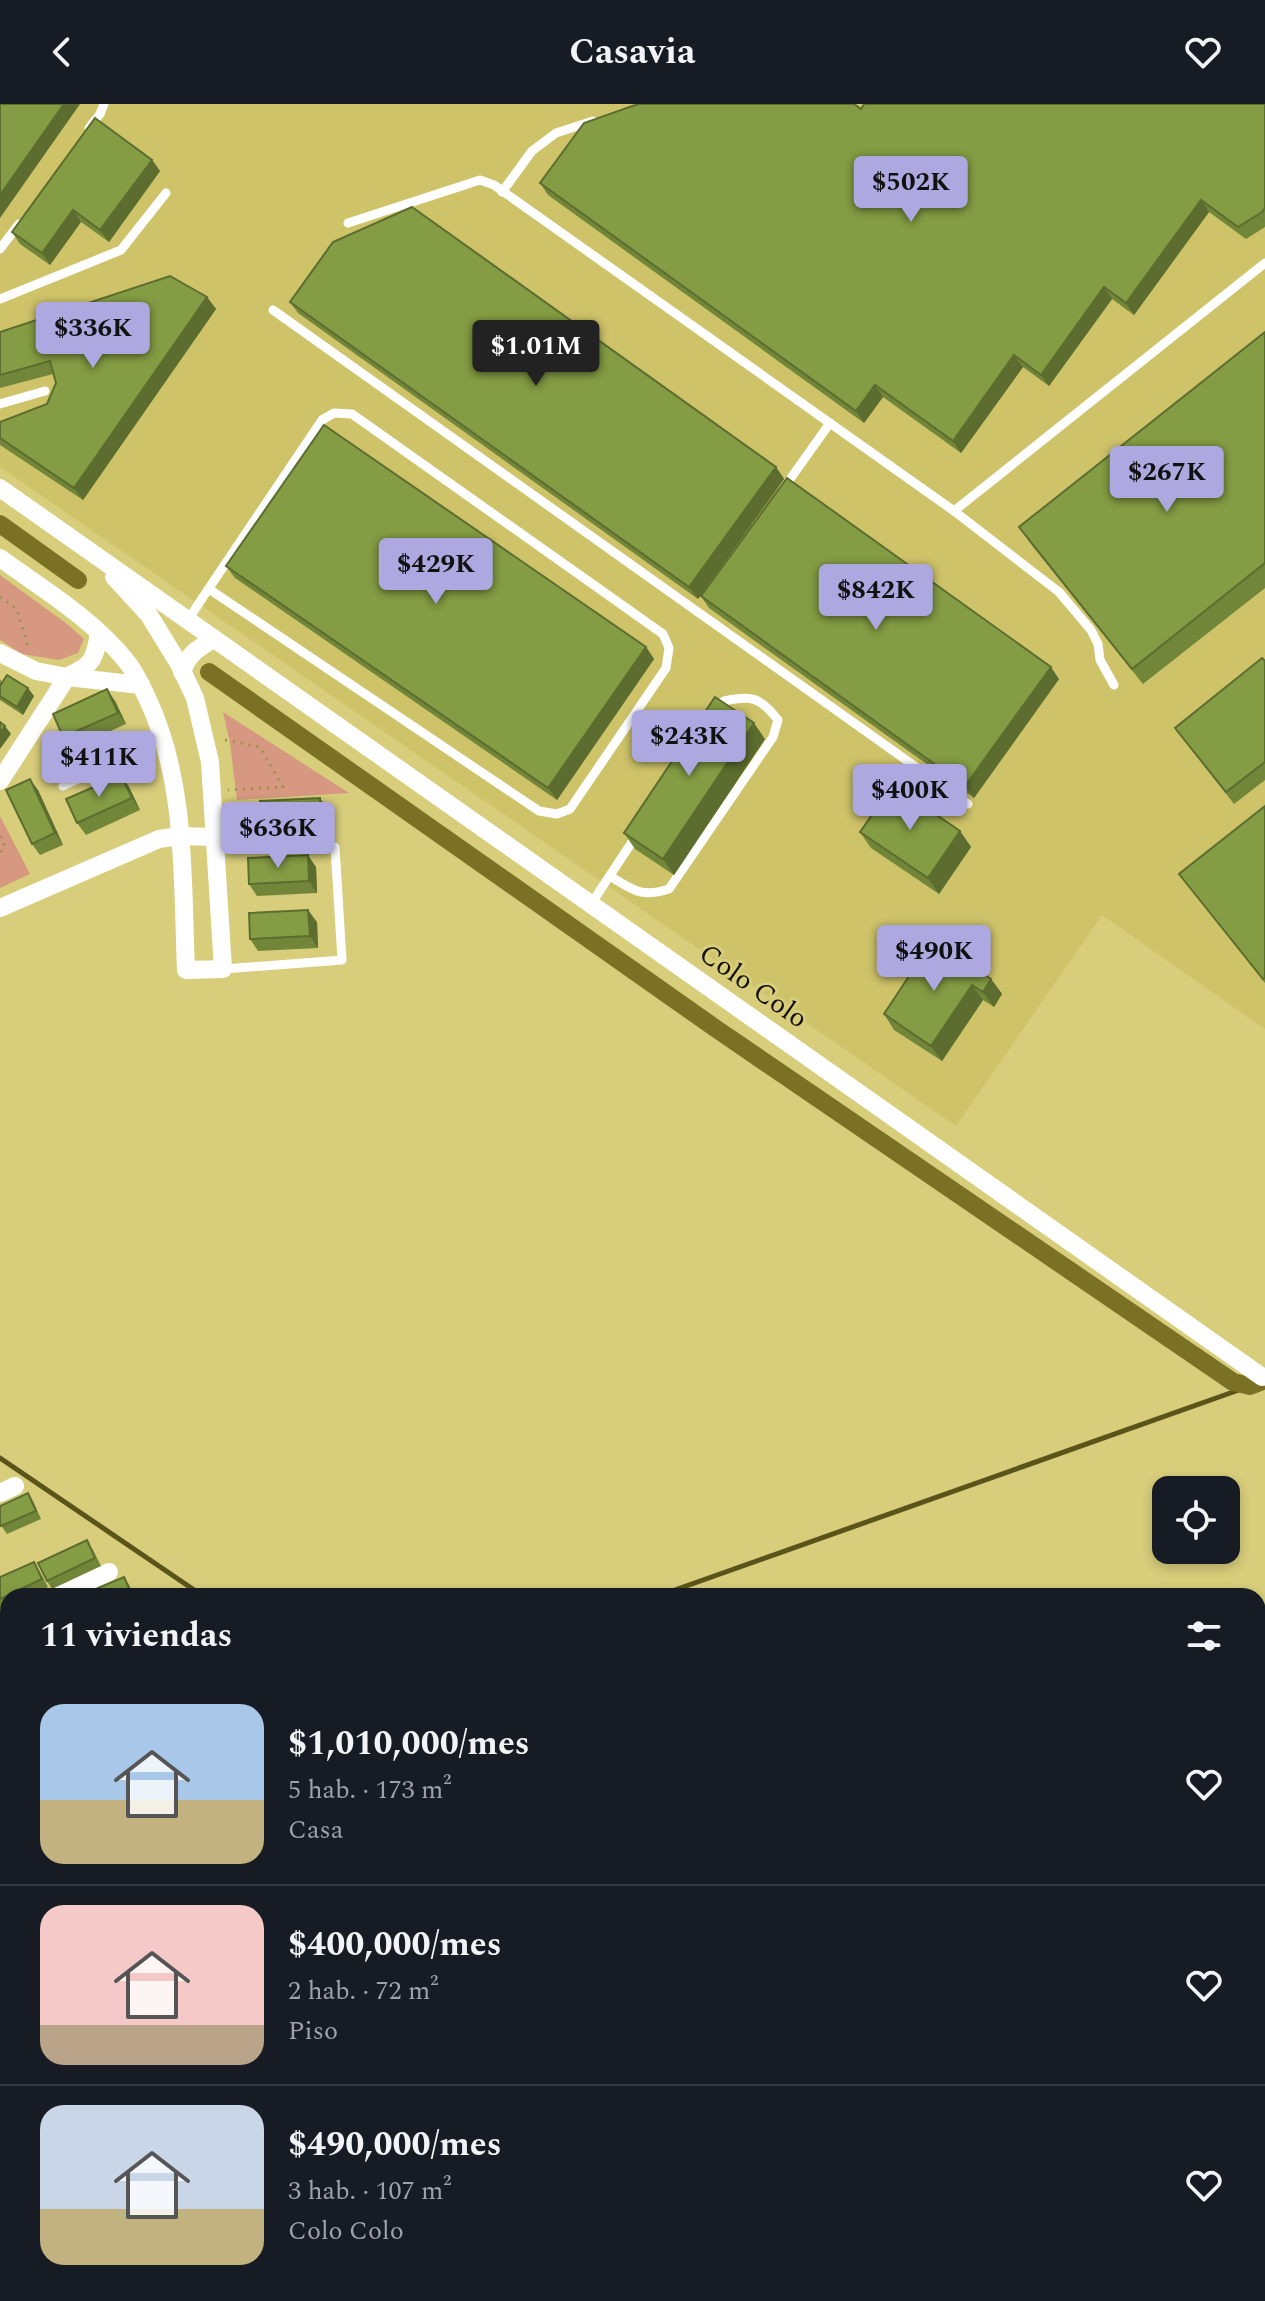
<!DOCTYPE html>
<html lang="es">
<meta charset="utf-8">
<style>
:root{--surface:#171b24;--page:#20242c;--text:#f1f3f6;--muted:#9ea1a6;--line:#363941;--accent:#ada9e0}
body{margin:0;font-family:Spectral,serif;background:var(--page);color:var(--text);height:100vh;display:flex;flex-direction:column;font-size:30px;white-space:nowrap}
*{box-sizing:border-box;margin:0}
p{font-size:26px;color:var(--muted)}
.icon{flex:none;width:44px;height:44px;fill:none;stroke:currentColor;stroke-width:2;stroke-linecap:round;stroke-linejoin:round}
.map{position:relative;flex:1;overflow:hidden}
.side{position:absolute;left:0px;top:1484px;width:1266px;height:714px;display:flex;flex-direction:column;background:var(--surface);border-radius:24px 24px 0 0;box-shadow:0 4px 12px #0003}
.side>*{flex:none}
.buttons{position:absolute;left:1152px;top:1372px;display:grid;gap:16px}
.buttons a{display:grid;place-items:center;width:88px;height:88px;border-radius:16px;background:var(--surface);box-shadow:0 4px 12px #0003;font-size:40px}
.price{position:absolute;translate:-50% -68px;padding:0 18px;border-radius:8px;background:var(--accent);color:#111;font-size:26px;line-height:52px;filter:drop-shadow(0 2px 4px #0008)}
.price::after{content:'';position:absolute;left:50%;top:48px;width:24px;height:18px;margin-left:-12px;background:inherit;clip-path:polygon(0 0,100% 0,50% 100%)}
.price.selected{background:#222;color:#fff}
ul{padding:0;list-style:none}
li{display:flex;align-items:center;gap:24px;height:200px;padding:0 40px}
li+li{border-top:2px solid var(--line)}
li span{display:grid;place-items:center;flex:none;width:224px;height:160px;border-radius:24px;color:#555}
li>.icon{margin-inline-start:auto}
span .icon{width:96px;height:96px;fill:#fffc;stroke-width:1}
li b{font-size:34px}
h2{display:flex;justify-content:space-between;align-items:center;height:96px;padding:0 40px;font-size:34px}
header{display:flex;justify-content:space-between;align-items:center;height:104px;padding:0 40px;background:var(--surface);font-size:36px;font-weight:700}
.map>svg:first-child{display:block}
.built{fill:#cec369}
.green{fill:#d69880}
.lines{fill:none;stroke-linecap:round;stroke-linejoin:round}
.stream{stroke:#5b541a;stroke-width:5}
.canal{stroke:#7a7125;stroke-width:18}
.path{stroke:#9b9355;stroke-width:3;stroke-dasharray:2 6;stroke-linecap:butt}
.lane{stroke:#fff;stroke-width:9}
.street{stroke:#fff;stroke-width:18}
.wall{fill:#72863a}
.shaded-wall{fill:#5c6d2f}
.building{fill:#849c43;stroke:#5c6d2f;stroke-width:2}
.labels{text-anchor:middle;stroke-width:6;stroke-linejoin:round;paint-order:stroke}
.street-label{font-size:28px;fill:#141000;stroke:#d7cd7b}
</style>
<header><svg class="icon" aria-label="back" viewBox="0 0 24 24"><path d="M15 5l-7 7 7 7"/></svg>Casavia<svg class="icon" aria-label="heart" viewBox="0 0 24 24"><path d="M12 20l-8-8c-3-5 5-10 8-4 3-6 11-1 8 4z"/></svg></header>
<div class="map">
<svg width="1265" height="2197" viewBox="0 0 1265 2197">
<rect width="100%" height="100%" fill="#d7cd7b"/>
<g class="built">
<polygon points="0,0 1265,0 1265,925 1102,811 956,1022 0,363"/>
<polygon points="8,1583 8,1779 0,1780 0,1587"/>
<polygon points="8,1955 8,2075 0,2074 0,1970 1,1962"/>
</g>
<g class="green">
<polygon points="0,471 67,520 84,535 78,549 59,556 22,550 0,536"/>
<polygon points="223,608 349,689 237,696 230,639"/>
<polygon points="0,712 30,770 0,784"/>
<polygon points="0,2077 8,2078 8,2120 0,2119"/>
</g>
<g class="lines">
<g class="stream">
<polyline points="0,1354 203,1492"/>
<polyline points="658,1492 1250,1282"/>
</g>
<g class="canal">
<polyline points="0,420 78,476"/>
<polyline points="209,568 715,924 1233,1278 1250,1282 1265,1276"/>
</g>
<g class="path">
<polyline points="0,493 17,505 28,543"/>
<polyline points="225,636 260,643 283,683 228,686"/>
<polyline points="0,732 4,741 0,748"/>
</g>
<g class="lane">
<polyline points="89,24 100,10 104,0"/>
<polyline points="502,88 532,47 556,29 593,17"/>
<polyline points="348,119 480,76 494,81 954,407 1059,488 1091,526 1098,540 1100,556 1114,581"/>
<polyline points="0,145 19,120"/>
<polyline points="0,195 121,146 166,89"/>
<polyline points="273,206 968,700"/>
<polyline points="0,300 45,287"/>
<polyline points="783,385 830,319"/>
<polyline points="954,407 1265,159"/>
<polyline points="188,516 203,493 322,316 334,309 352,310 663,530 669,544 666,564 570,705 557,710 539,707 209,485"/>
<polyline points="63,682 164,635"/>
<polyline points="214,730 258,729"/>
<path d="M 610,772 C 633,786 641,794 669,785 L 773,633 L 778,616 C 760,593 752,591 724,597 L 718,606"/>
<polyline points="591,800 638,729"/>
<polyline points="223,865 342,856 335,743"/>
</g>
<g class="street">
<polyline points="0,384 1262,1273"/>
<path d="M 0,454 C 44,486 93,515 127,558 C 136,569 142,583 148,596 C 187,679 182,776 186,866 L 223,865 L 210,658 L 195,594 L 179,560 L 149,511 L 114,473"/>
<polyline points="0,549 36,567 67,573 141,581"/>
<path d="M 182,568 C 188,550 198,544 214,535"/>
<path d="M 70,571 C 93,561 95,554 99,529"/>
<polyline points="0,677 67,573"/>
<polyline points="0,804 159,735 179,732 214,733"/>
<polyline points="0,1389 15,1382"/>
<polyline points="56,1492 109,1468"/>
<polyline points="0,1517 8,1513"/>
<polyline points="0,1569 0,1570"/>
<polyline points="0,1797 8,1798"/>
<polyline points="0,1934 8,1926"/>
<polyline points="80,2197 80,2190"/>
</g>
</g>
<g class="wall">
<polygon points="1265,0 1265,123 1246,135 1209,108 1134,211 1112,195 1049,282 1023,263 961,349 883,293 864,319 548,91 540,79 861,5"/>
<polygon points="152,56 160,67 109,138 81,118 50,161 20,140 12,128"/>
<polygon points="207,193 216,205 83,396 0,341 0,318 47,300 56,279 53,270 0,284 0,228"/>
<polygon points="290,198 776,363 784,375 698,495 298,209"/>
<polygon points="1265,228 1265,484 1143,580 1030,439 1019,423"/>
<polygon points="226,462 646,543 654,555 557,696 235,474"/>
<polygon points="701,492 1059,575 974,694 709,504"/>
<polygon points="1265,557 1265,676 1234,700 1175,624"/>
<polygon points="0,575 2,578 34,592 23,611 0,596"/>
<polygon points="115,597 126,620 71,645 63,633"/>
<polygon points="765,635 674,771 635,745 624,729"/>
<polygon points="129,683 140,706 86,731 77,719"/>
<polygon points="38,686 63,741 40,751 32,740"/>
<polygon points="320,694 328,706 330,732 270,735 261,723"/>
<polygon points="1265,702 1265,879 1179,770"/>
<polygon points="960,727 971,743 939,790 871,744 860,728"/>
<polygon points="316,763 317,789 257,792 249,780"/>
<polygon points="317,818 318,844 258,847 250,835"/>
<polygon points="991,875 1002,890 994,903 983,896 942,957 894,926 884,910"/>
<polygon points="28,1389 33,1397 41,1415 7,1430 0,1420"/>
<polygon points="92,1444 101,1462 52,1485 47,1477"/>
<polygon points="39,1466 48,1483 28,1492 8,1492 8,1501 0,1505 0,1473"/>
<polygon points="0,2141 5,2150 8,2147 8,2176 7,2172 6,2175 0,2175 0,2178"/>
<polygon points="14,2190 53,2190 53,2197 18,2197"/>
<polygon points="110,2190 144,2190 143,2194 136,2193 135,2197 110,2197 113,2194"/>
<polygon points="169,2190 208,2190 207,2197 175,2197"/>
<polygon points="223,2190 305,2190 304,2197 223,2197"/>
</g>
<g class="shaded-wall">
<polygon points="64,0 80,0 0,114 0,91"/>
<polygon points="152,56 160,67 109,138 100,126"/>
<polygon points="1201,96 1209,108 1134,211 1126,199"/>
<polygon points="73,106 81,118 50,161 42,149"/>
<polygon points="1104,183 1112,195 1049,282 1041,271"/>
<polygon points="207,193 216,205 83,396 74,384"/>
<polygon points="1014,251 1023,263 961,349 953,337"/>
<polygon points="875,281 883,293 864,319 856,307"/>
<polygon points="776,363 784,375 698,495 689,483"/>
<polygon points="646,543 654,555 557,696 548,684"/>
<polygon points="1051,563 1059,575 974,694 965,682"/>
<polygon points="28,584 34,592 23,611 17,603"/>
<polygon points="107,585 115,597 126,620 118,609"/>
<polygon points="754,619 765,635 674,771 663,755"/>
<polygon points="5,622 11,630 0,645 0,629"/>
<polygon points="121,671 129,683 140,706 132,694"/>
<polygon points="30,675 38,686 63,741 55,729"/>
<polygon points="320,694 328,706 330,732 321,720"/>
<polygon points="960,727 971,743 939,790 928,774"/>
<polygon points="308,751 316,763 317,789 309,777"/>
<polygon points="308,806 317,818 318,844 310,832"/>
<polygon points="991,875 1002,890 994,903 983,888"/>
<polygon points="972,881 983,896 942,957 931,942"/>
<polygon points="124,1473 129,1481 134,1492 132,1492"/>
<polygon points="0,2141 8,2155 3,2167 7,2172 6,2175 1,2167"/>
<polygon points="47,2190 53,2190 53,2197 49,2197 47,2194"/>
<polygon points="130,2190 133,2190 136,2193 135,2197"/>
<polygon points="202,2190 208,2190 207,2197 205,2197 201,2192"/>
<polygon points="250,2190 251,2190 256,2197 250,2197"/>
<polygon points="287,2190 305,2190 304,2197 290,2197 287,2192"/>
<polygon points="346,2190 365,2190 364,2197 346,2197"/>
</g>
<g class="building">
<polygon points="0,0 64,0 0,91"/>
<polygon points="638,0 854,0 861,5 864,0 1265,0 1265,104 1262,108 1238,123 1201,96 1126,199 1104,183 1041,271 1014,251 953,337 875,281 856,307 540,79 584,19"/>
<polygon points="95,14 152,56 100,126 73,106 42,149 12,128"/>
<polygon points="412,103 776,363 689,483 290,198 333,138"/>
<polygon points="170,172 207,193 74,384 0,334 0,318 47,300 56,279 50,257 0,271 0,228"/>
<polygon points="1265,228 1265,459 1132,565 1019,423"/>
<polygon points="324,321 646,543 548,684 226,462"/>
<polygon points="787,374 1051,563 965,682 701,492"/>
<polygon points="1262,554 1265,557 1265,658 1226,688 1175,624"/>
<polygon points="7,571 28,584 17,603 0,592 0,582"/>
<polygon points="107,585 118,609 63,633 53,610"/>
<polygon points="715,593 754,619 663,755 624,729"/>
<polygon points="0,618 5,622 0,629"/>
<polygon points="121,671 132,694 77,719 66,695"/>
<polygon points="30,675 55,729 32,740 6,686"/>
<polygon points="893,681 960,727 928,774 860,728"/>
<polygon points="320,694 321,720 261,723 260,697"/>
<polygon points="1265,702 1265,874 1263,875 1179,770"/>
<polygon points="308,751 309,777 249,780 248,754"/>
<polygon points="308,806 310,832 250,835 249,809"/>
<polygon points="933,836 991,875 983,888 972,881 931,942 884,910"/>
<polygon points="28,1389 36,1407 1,1422 0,1420 0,1402"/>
<polygon points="87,1436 95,1454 47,1477 38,1459"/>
<polygon points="34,1458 42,1475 0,1495 0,1473"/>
<polygon points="124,1473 132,1491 101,1492 98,1484"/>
<polygon points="8,1527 8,1546 1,1530"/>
<polygon points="8,1948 8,1974 5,1974"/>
<polygon points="5,2147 8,2147 8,2167 3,2167"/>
<polygon points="0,2148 3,2148 1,2167 0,2167"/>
<polygon points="14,2190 47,2190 47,2194 39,2193 39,2197 19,2197 20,2191"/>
<polygon points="174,2190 202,2190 201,2192 194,2192 193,2197 174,2195"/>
<rect x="223" y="2190" width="27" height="7"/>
<polygon points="262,2190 287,2190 287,2192"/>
<rect x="312" y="2190" width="34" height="7"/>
<polygon points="111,2193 130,2196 130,2197 110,2197"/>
</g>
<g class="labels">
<g class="street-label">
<text transform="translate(754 881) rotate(35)" y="10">Colo Colo</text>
</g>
</g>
</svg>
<div class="buttons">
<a><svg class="icon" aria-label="locate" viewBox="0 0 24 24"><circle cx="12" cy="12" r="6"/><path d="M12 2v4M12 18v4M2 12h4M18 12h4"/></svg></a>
</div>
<b class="price" style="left:911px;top:120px">$502K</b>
<b class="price" style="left:93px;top:266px">$336K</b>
<b class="price selected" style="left:536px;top:284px">$1.01M</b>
<b class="price" style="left:1167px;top:410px">$267K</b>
<b class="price" style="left:436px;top:502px">$429K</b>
<b class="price" style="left:876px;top:528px">$842K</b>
<b class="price" style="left:689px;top:674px">$243K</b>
<b class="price" style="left:99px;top:695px">$411K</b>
<b class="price" style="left:910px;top:728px">$400K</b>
<b class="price" style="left:278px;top:766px">$636K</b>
<b class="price" style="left:934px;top:889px">$490K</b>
<section class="side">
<h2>11 viviendas<svg class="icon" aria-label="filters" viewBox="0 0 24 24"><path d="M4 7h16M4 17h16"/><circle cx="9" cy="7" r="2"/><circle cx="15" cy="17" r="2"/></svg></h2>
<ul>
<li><span style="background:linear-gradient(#a9c7e8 60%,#c2b280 0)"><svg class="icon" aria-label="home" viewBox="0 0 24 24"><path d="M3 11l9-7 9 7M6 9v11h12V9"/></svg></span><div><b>$1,010,000/mes</b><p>5 hab. · 173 m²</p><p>Casa</p></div><svg class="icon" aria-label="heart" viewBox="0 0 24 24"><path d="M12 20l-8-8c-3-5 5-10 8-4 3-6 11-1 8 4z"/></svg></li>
<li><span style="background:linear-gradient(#f6c9c9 75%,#b9a48a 0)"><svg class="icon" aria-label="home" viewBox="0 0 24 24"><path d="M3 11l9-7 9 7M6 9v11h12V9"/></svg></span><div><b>$400,000/mes</b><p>2 hab. · 72 m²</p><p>Piso</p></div><svg class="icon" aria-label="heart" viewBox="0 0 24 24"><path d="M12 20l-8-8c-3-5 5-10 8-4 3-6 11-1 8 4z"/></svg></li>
<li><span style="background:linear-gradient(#c9d6e8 65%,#c2b280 0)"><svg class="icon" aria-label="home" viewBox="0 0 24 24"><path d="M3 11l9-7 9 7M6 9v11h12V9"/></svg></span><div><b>$490,000/mes</b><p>3 hab. · 107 m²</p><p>Colo Colo</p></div><svg class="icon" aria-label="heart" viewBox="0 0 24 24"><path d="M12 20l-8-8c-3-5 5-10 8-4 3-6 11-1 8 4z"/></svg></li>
</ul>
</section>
</div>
